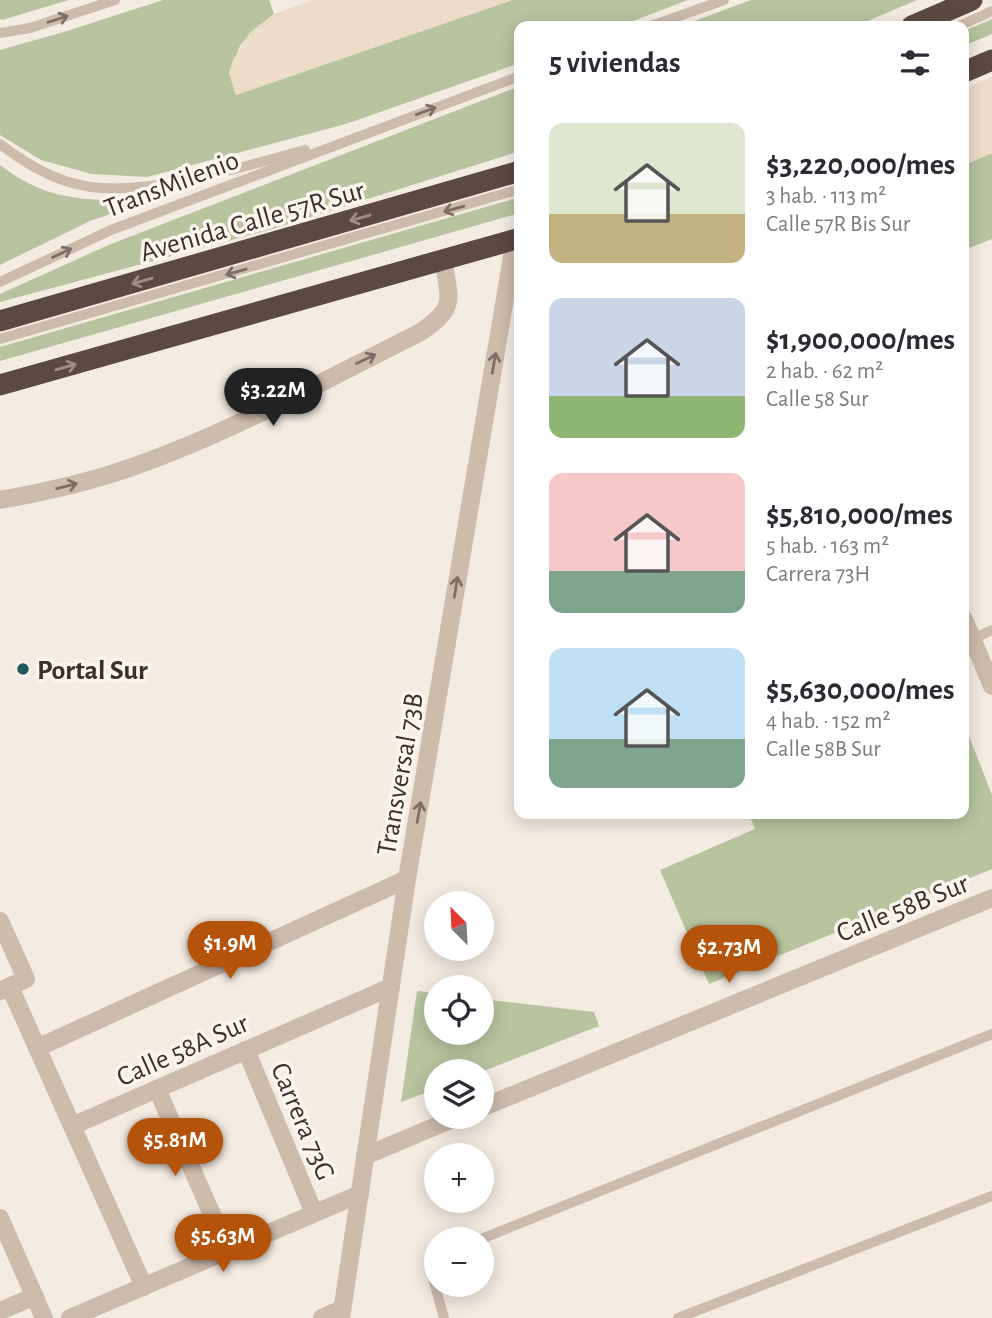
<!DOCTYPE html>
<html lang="es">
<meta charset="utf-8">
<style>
:root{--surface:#fff;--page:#f2f2f3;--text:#2b2b33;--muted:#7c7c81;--accent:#b45309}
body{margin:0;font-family:"Alegreya Sans",sans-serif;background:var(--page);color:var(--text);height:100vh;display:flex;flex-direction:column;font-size:26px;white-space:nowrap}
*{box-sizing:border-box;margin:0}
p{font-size:23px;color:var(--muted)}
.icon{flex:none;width:38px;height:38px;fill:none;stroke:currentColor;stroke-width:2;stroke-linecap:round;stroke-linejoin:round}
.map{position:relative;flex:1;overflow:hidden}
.panel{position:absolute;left:514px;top:21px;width:455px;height:798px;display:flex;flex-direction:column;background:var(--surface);border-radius:14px;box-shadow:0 4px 18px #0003}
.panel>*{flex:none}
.needle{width:46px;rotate:336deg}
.tools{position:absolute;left:424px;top:891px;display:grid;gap:14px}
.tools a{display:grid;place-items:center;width:70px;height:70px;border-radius:50%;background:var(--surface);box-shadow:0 4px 18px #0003;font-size:35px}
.price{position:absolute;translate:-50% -60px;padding:0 16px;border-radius:24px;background:var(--accent);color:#fff;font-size:23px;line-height:46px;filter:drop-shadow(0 2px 4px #0008)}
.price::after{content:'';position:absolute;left:50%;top:42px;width:21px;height:16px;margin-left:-10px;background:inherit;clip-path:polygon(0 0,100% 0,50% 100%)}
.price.selected{background:#222;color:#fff}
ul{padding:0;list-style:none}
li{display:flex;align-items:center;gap:21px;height:175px;padding:0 35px}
li span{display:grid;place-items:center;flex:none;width:196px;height:140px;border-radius:14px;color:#555}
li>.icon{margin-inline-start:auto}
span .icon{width:84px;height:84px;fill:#fffc;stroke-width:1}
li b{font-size:30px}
h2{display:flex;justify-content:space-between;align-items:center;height:84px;padding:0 35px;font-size:30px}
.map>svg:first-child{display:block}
.green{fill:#b8c4a0}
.plaza{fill:#ecdcc8}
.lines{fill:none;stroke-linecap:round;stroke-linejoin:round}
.lane{stroke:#cdbbac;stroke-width:10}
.street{stroke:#cdbbac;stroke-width:18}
.highway{stroke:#5c4a42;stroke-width:21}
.oneway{stroke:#7d6f65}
.oneway2{stroke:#9c8e87}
.poi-dot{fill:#1f5a5e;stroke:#fbf5ee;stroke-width:2.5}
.labels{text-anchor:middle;stroke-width:7;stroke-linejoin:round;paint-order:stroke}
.street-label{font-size:28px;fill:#3b302b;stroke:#fbf5ee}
.poi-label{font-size:28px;font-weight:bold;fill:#3b302b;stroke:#fbf5ee;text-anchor:start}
</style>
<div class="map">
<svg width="992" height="1318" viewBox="0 0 992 1318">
<rect width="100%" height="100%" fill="#f4ebe1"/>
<g class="green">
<polygon points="0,0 69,0 2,20 0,19"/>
<polygon points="163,0 269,0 274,14 250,33 240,46 229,73 236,95 512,0 688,0 620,26 520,26 520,63 346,124 147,177 92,174 41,160 0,135 0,50 67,31"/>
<polygon points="751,0 917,0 856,26 681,26"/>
<polygon points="992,19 992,34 964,46 964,31"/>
<polygon points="520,86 520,151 269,230 0,302 0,294 111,244"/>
<polygon points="992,153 992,239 964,250 964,165"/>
<path d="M 0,165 C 41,196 71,200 121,200 L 125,209 L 90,221 L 0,265 Z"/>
<polygon points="520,197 520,213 0,361 0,347"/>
<polygon points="964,723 992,795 992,869 709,984 660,870 755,829 749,814 964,814"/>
<polygon points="417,991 436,993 436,1032 481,1032 481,999 594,1012 599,1026 481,1072 436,1071 436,1089 401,1102"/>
</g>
<g class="plaza">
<polygon points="313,0 512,0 236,95 229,73 233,60 250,33 274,14"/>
<polygon points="992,77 992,153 964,165 964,89"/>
</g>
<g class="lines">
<g class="lane">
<polyline points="651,26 724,0"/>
<polyline points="959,26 992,11"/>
<polyline points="0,33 30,28 115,0"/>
<path d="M 0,144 C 28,166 64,186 101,188 C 165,192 244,166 305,150"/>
<polyline points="0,282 111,230 520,76"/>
<polyline points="0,339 520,189"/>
<polyline points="973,639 992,630"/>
<polyline points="481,1239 992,1034"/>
<polyline points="436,1270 433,1278 444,1318"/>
<polyline points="678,1318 992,1196"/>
</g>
<g class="street">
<path d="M 0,500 C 45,492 91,482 135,466 C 234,431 325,380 419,333 C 457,308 450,301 443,260"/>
<polyline points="964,619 992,686"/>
<polyline points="0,921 26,979 0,991"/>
<polyline points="10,987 144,1287"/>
<polyline points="37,1048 407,879"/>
<polyline points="246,1050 314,1213"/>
<polyline points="157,1089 228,1251"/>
<polyline points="481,1108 992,898"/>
<polyline points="72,1126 391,987"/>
<polyline points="365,1156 460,1116"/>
<polyline points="0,1218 44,1318"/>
<polyline points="0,1311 35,1296"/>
<polyline points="70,1318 360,1194"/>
<polyline points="322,1318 342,1309"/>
<polyline points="341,1318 407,879 515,239"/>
</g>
<g class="highway">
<polyline points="912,26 972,0"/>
<polyline points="964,72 992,60"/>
<polyline points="0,321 520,171"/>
<polyline points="0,385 520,238"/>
</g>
</g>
<defs><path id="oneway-shaft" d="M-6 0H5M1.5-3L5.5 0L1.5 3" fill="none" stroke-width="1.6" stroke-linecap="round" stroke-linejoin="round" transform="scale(1.75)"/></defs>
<g class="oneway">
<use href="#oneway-shaft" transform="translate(58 19) rotate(-18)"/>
<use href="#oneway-shaft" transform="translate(426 111) rotate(-20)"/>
<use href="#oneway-shaft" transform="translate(454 209) rotate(164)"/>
<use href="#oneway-shaft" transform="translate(62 253) rotate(-25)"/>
<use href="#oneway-shaft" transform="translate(236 272) rotate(164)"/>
<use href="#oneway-shaft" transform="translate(366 359) rotate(-26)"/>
<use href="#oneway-shaft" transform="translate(494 363) rotate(-80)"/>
<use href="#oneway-shaft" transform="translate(67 486) rotate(-14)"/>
<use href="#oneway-shaft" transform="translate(456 587) rotate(-81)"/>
<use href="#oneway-shaft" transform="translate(419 812) rotate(-80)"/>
</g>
<g class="oneway2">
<use href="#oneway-shaft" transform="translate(360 218) rotate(164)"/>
<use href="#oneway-shaft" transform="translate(142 281) rotate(164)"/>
<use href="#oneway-shaft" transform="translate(66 367) rotate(-16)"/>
</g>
<circle class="poi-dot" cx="23" cy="669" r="7"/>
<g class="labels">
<g class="street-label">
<text transform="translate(171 183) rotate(-21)" y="10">TransMilenio</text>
<text transform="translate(252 220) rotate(-16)" y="10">Avenida Calle 57R Sur</text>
<text transform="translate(399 774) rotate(-80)" y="10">Transversal 73B</text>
<text transform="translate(902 907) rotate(-22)" y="10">Calle 58B Sur</text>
<text transform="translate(182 1049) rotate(-24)" y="10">Calle 58A Sur</text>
<text transform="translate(304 1121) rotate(67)" y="10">Carrera 73G</text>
</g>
<g class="poi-label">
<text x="37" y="679">Portal Sur</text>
</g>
</g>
</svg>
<div class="tools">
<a><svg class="needle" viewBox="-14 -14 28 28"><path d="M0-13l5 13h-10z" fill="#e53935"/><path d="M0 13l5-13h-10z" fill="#7c7c81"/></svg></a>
<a><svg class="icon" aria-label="locate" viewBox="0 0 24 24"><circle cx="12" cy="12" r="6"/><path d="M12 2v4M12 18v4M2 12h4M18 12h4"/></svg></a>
<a><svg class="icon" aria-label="layers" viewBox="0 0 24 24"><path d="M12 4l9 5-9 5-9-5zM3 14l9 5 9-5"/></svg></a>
<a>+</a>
<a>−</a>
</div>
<b class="price selected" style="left:273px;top:428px">$3.22M</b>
<b class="price" style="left:230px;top:981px">$1.9M</b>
<b class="price" style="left:729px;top:985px">$2.73M</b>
<b class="price" style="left:175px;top:1178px">$5.81M</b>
<b class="price" style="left:223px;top:1274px">$5.63M</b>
<section class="panel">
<h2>5 viviendas<svg class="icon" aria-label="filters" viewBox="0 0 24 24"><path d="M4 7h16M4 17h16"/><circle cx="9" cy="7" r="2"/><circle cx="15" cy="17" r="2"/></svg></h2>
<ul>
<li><span style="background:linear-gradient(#dfe7d0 65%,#c2b280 0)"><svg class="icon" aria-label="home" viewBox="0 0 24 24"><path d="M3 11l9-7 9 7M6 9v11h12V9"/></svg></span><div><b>$3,220,000/mes</b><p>3 hab. · 113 m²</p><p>Calle 57R Bis Sur</p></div></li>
<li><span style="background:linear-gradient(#c9d6e8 70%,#8fb573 0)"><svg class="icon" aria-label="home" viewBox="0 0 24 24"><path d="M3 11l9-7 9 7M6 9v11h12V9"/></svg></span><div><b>$1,900,000/mes</b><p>2 hab. · 62 m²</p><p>Calle 58 Sur</p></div></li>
<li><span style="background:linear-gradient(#f6c9c9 70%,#7fa58c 0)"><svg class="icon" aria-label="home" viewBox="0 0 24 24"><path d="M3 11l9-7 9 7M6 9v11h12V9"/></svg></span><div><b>$5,810,000/mes</b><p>5 hab. · 163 m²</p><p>Carrera 73H</p></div></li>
<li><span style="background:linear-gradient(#bfe0f5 65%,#7fa58c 0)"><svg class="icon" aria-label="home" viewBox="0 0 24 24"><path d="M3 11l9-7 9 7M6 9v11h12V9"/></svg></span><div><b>$5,630,000/mes</b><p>4 hab. · 152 m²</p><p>Calle 58B Sur</p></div></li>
</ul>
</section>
</div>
